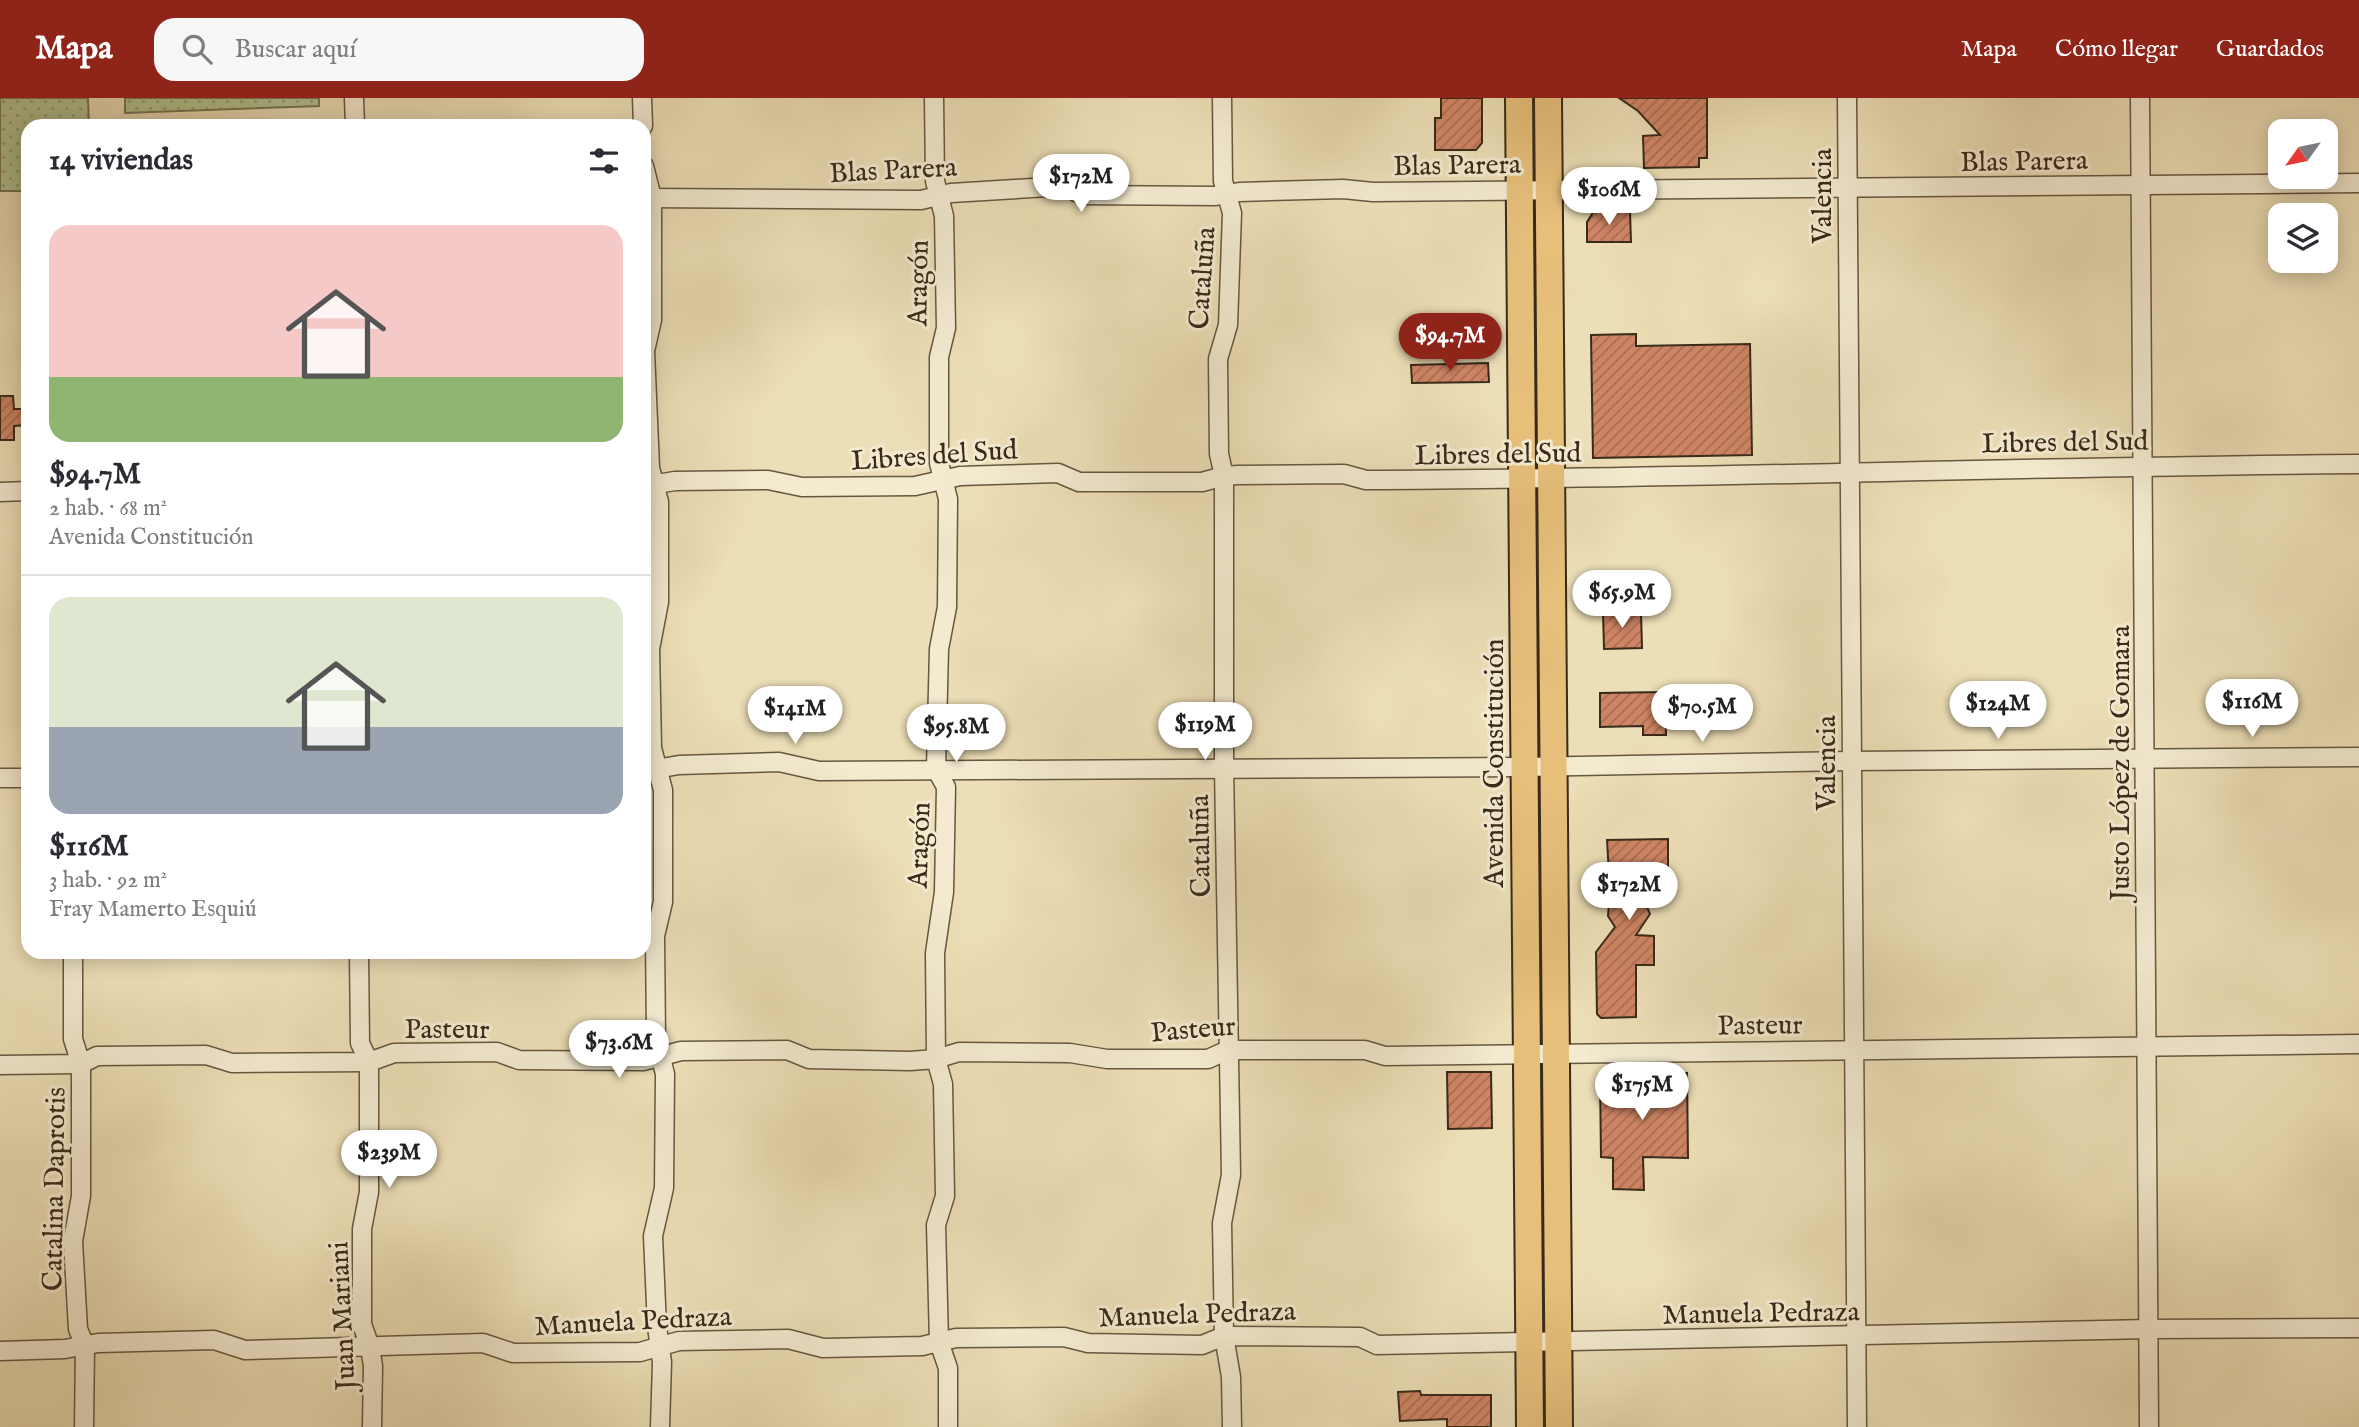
<!DOCTYPE html>
<html lang="es">
<meta charset="utf-8">
<style>
:root{--surface:#fff;--page:#f7f7f7;--text:#2b2b33;--muted:#7c7c81;--line:#e1e1e2;--accent:#8f2418}
body{margin:0;font-family:"IM FELL English",serif;background:var(--page);color:var(--text);height:100vh;display:flex;flex-direction:column;font-size:26px;white-space:nowrap}
*{box-sizing:border-box;margin:0}
p{font-size:23px;color:var(--muted)}
.icon{flex:none;width:38px;height:38px;fill:none;stroke:currentColor;stroke-width:2;stroke-linecap:round;stroke-linejoin:round}
.map{position:relative;flex:1;overflow:hidden}
.panel{position:absolute;left:21px;top:21px;width:630px;height:840px;display:flex;flex-direction:column;background:var(--surface);border-radius:21px;box-shadow:0 4px 18px #0003}
.panel>*{flex:none}
.needle{width:46px;rotate:237deg}
.controls{position:absolute;left:2268px;top:21px;display:grid;gap:14px}
.controls a{display:grid;place-items:center;width:70px;height:70px;border-radius:14px;background:var(--surface);box-shadow:0 4px 18px #0003;font-size:35px}
.price{position:absolute;translate:-50% -60px;padding:0 16px;border-radius:24px;background:#fff;color:#222;font-size:23px;line-height:46px;filter:drop-shadow(0 2px 4px #0008)}
.price::after{content:'';position:absolute;left:50%;top:42px;width:21px;height:16px;margin-left:-10px;background:inherit;clip-path:polygon(0 0,100% 0,50% 100%)}
.price.on{background:var(--accent);color:#fff}
ul{padding:0;list-style:none}
li{display:grid;align-content:center;gap:14px;height:371px;padding:0 28px}
li+li{border-top:2px solid var(--line)}
li span{display:grid;place-items:center;height:217px;border-radius:21px;color:#555}
li>.icon{margin-inline-start:auto}
span .icon{width:126px;height:126px;fill:#fffc;stroke-width:1}
li b{font-size:30px}
h2{display:flex;justify-content:space-between;align-items:center;height:84px;padding:0 28px;font-size:30px}
header{display:flex;align-items:center;gap:42px;box-sizing:border-box;height:98px;padding:0 35px;background:var(--accent);color:#fff}
header strong{font-size:33px}
nav{display:flex;gap:38px;margin-inline-start:auto;font-size:24px}
.search{width:490px;height:63px;background:var(--page);display:flex;align-items:center;gap:18px;box-sizing:border-box;padding:0 24px;border-radius:21px;color:var(--muted);font-size:26px}
.map>svg:first-child{display:block}
.grass{fill:url(#grass-dots);stroke:#767656;stroke-width:2}
.building{fill:url(#building-hatch);stroke:#392a19;stroke-width:2}
.lines{fill:none;stroke-linecap:round;stroke-linejoin:round}
.minor-casing{stroke:#665740;stroke-width:21}
.primary-casing{stroke:#392a19;stroke-width:30}
.minor{stroke:#f3ead0;stroke-width:18}
.primary{stroke:#e6bf7b;stroke-width:26}
.labels{text-anchor:middle;stroke-width:6;stroke-linejoin:round;paint-order:stroke}
.street-label{font-size:28px;fill:#392a19;stroke:#f3ead0}
</style>
<header>
<strong>Mapa</strong>
<div class="search"><svg class="icon" aria-label="search" viewBox="0 0 24 24"><circle cx="10" cy="10" r="6"/><path d="M15 15l6 6"/></svg>Buscar aquí</div>
<nav><a>Mapa</a><a>Cómo llegar</a><a>Guardados</a></nav>
</header>
<div class="map">
<svg width="2359" height="1329" viewBox="0 0 2359 1329">
<defs>
<pattern id="grass-dots" width="8" height="8" patternUnits="userSpaceOnUse" patternTransform="scale(1.75)"><rect width="8" height="8" fill="#b2c292"/><path d="M2 2h.1M6 6h.1" fill="none" stroke="#929e76" stroke-width="1.8" stroke-linecap="round"/></pattern>
<pattern id="building-hatch" width="6" height="6" patternUnits="userSpaceOnUse" patternTransform="scale(1.75)"><rect width="6" height="6" fill="#cf8565"/><path d="M-1 1l2-2M0 6l6-6M5 7l2-2" fill="none" stroke="#a96d52"/></pattern>
</defs>
<rect width="100%" height="100%" fill="#ecdeb6"/>
<filter id="stains"><feTurbulence type="fractalNoise" baseFrequency=".00286" numOctaves="4"/><feColorMatrix values="0 0 0 0 .2 0 0 0 0 .09 0 0 0 0 .02 0 0 0 .5 -.17"/></filter>
<radialGradient id="worn" r=".72"><stop offset=".6" stop-color="#630" stop-opacity="0"/><stop offset="1" stop-color="#630" stop-opacity=".3"/></radialGradient>
<g class="grass">
<polygon points="0,0 88,0 89,28 28,28 28,154 26,93 0,93"/>
<polygon points="125,0 319,0 319,8 125,15"/>
<polygon points="1538,117 1540,356 1534,356 1532,118"/>
<polygon points="1534,411 1540,411 1542,642 1536,642"/>
<polygon points="1540,695 1542,697 1541,931 1538,928 1536,699"/>
</g>
<g class="building">
<polygon points="1441,0 1482,0 1482,45 1476,52 1435,52 1435,20 1441,20"/>
<polygon points="1619,0 1707,0 1707,60 1699,60 1699,69 1644,70 1643,38 1660,37 1638,13"/>
<polygon points="1594,113 1630,113 1631,144 1587,144 1587,124"/>
<polygon points="1636,236 1636,248 1750,246 1752,357 1593,360 1591,237"/>
<polygon points="1488,265 1489,284 1412,285 1411,267"/>
<polygon points="0,298 13,298 14,311 28,311 28,327 14,328 14,342 0,342"/>
<polygon points="1603,514 1641,514 1642,550 1604,551"/>
<polygon points="1665,594 1666,637 1643,637 1643,628 1600,629 1600,595"/>
<polygon points="1668,741 1668,793 1640,793 1650,816 1636,837 1654,838 1654,867 1636,867 1636,919 1601,920 1597,916 1596,854 1615,829 1608,818 1610,793 1607,742"/>
<polygon points="1447,974 1491,974 1492,1030 1448,1031"/>
<polygon points="1606,975 1687,975 1688,1060 1643,1059 1644,1092 1613,1091 1613,1060 1601,1059 1600,981"/>
<polygon points="1420,1293 1421,1297 1491,1297 1491,1329 1447,1329 1447,1321 1400,1323 1398,1294"/>
</g>
<g class="lines">
<defs>
<g id="minor">
<polyline points="354,0 355,28"/>
<polyline points="642,0 643,28"/>
<polyline points="934,0 935,83 944,118 946,230 939,259 939,365 948,401 947,509 939,551 936,671 946,689 944,794 935,855 936,961 943,986 945,1098 936,1127 939,1244 948,1270 948,1329"/>
<polyline points="1222,0 1223,83 1232,115 1228,227 1218,261 1219,356 1224,378 1224,669 1231,1077 1222,1125 1224,1238 1231,1279 1232,1329"/>
<polyline points="1847,0 1857,1329"/>
<polyline points="2140,0 2149,1329"/>
<polyline points="644,68 652,100 652,222 645,253 650,370 659,404 659,504 650,551 652,650 663,692 663,804 655,838 656,940 665,976 664,1090 653,1138 657,1229 662,1264 660,1329"/>
<polyline points="644,100 921,102 951,95 1065,88 1082,97 1216,98 1239,94 1343,91 1373,94 2359,85"/>
<path d="M 644,388 L 675,383 L 768,382 L 802,389 L 915,388 L 960,378 L 1058,375 L 1079,384 L 1202,384 L 1224,378 L 1238,377 L 1344,376 L 1366,382 C 1697,381 2028,368 2359,366"/>
<polyline points="0,394 28,393"/>
<polyline points="644,673 679,667 779,664 819,673 1524,669 1852,663 2359,659"/>
<polyline points="0,680 28,680"/>
<polyline points="73,854 73,941 81,966 81,1098 73,1143 78,1231 85,1248 84,1329"/>
<polyline points="359,854 360,945 369,964 369,1094 362,1131 362,1226 370,1249 373,1268 372,1329"/>
<polyline points="0,967 81,966 97,958 206,957 232,965 369,964 394,955 497,954 519,962 643,963 681,953 787,952 809,961 910,963 936,961 959,954 1070,955 1107,961 1208,961 1228,952 1365,952 1385,958 2359,946"/>
<polyline points="0,1253 65,1251 98,1245 214,1242 245,1252 483,1245 513,1255 640,1254 679,1243 788,1241 823,1250 922,1248 956,1240 1064,1239 1088,1245 1202,1247 1224,1238 1360,1239 1377,1247 2149,1231 2359,1230"/>
</g>
<g id="primary">
<polyline points="1519,0 1530,1329"/>
<polyline points="1548,0 1559,1329"/>
</g>
</defs>
<use href="#minor" class="minor-casing"/>
<use href="#primary" class="primary-casing"/>
<use href="#minor" class="minor"/>
<use href="#primary" class="primary"/>
</g>
<g class="labels">
<g class="street-label">
<text transform="translate(2024 62) rotate(-1)" y="10">Blas Parera</text>
<text transform="translate(1457 66) rotate(-1)" y="10">Blas Parera</text>
<text transform="translate(893 71) rotate(-3)" y="10">Blas Parera</text>
<text transform="translate(1821 98) rotate(-90)" y="10">Valencia</text>
<text transform="translate(1201 180) rotate(-86)" y="10">Cataluña</text>
<text transform="translate(917 185) rotate(-89)" y="10">Aragón</text>
<text transform="translate(2065 343) rotate(-1)" y="10">Libres del Sud</text>
<text transform="translate(1498 355) rotate(-1)" y="10">Libres del Sud</text>
<text transform="translate(934 356) rotate(-4)" y="10">Libres del Sud</text>
<text transform="translate(1493 665) rotate(-90)" y="10">Avenida Constitución</text>
<text transform="translate(1825 665) rotate(-90)" y="10">Valencia</text>
<text transform="translate(2119 665) rotate(-90)" y="10">Justo López de Gomara</text>
<text transform="translate(918 747) rotate(-88)" y="10">Aragón</text>
<text transform="translate(1199 748) rotate(-91)" y="10">Cataluña</text>
<text transform="translate(1760 926) rotate(-1)" y="10">Pasteur</text>
<text x="447" y="940">Pasteur</text>
<text transform="translate(1193 930) rotate(-5)" y="10">Pasteur</text>
<text transform="translate(53 1091) rotate(-89)" y="10">Catalina Daprotis</text>
<text transform="translate(1761 1214) rotate(-1)" y="10">Manuela Pedraza</text>
<text transform="translate(1197 1215) rotate(-2)" y="10">Manuela Pedraza</text>
<text transform="translate(341 1218) rotate(-93)" y="10">Juan Mariani</text>
<text transform="translate(633 1222) rotate(-3)" y="10">Manuela Pedraza</text>
</g>
</g>
<rect width="100%" height="100%" filter="url(#stains)"/>
<rect width="100%" height="100%" fill="url(#worn)"/>
</svg>
<div class="controls">
<a><svg class="needle" viewBox="-14 -14 28 28"><path d="M0-13l5 13h-10z" fill="#e53935"/><path d="M0 13l5-13h-10z" fill="#7c7c81"/></svg></a>
<a><svg class="icon" aria-label="layers" viewBox="0 0 24 24"><path d="M12 4l9 5-9 5-9-5zM3 14l9 5 9-5"/></svg></a>
</div>
<b class="price" style="left:1081px;top:116px">$172M</b>
<b class="price" style="left:1609px;top:129px">$106M</b>
<b class="price on" style="left:1450px;top:275px">$94.7M</b>
<b class="price" style="left:1622px;top:532px">$65.9M</b>
<b class="price" style="left:2252px;top:641px">$116M</b>
<b class="price" style="left:1998px;top:643px">$124M</b>
<b class="price" style="left:1702px;top:646px">$70.5M</b>
<b class="price" style="left:795px;top:648px">$141M</b>
<b class="price" style="left:1205px;top:664px">$119M</b>
<b class="price" style="left:956px;top:666px">$95.8M</b>
<b class="price" style="left:1629px;top:824px">$172M</b>
<b class="price" style="left:619px;top:982px">$73.6M</b>
<b class="price" style="left:1642px;top:1024px">$175M</b>
<b class="price" style="left:389px;top:1092px">$239M</b>
<section class="panel">
<h2>14 viviendas<svg class="icon" aria-label="filters" viewBox="0 0 24 24"><path d="M4 7h16M4 17h16"/><circle cx="9" cy="7" r="2"/><circle cx="15" cy="17" r="2"/></svg></h2>
<ul>
<li><span style="background:linear-gradient(#f6c9c9 70%,#8fb573 0)"><svg class="icon" aria-label="home" viewBox="0 0 24 24"><path d="M3 11l9-7 9 7M6 9v11h12V9"/></svg></span><div><b>$94.7M</b><p>2 hab. · 68 m²</p><p>Avenida Constitución</p></div></li>
<li><span style="background:linear-gradient(#dfe7d0 60%,#9aa5b1 0)"><svg class="icon" aria-label="home" viewBox="0 0 24 24"><path d="M3 11l9-7 9 7M6 9v11h12V9"/></svg></span><div><b>$116M</b><p>3 hab. · 92 m²</p><p>Fray Mamerto Esquiú</p></div></li>
</ul>
</section>
</div>
